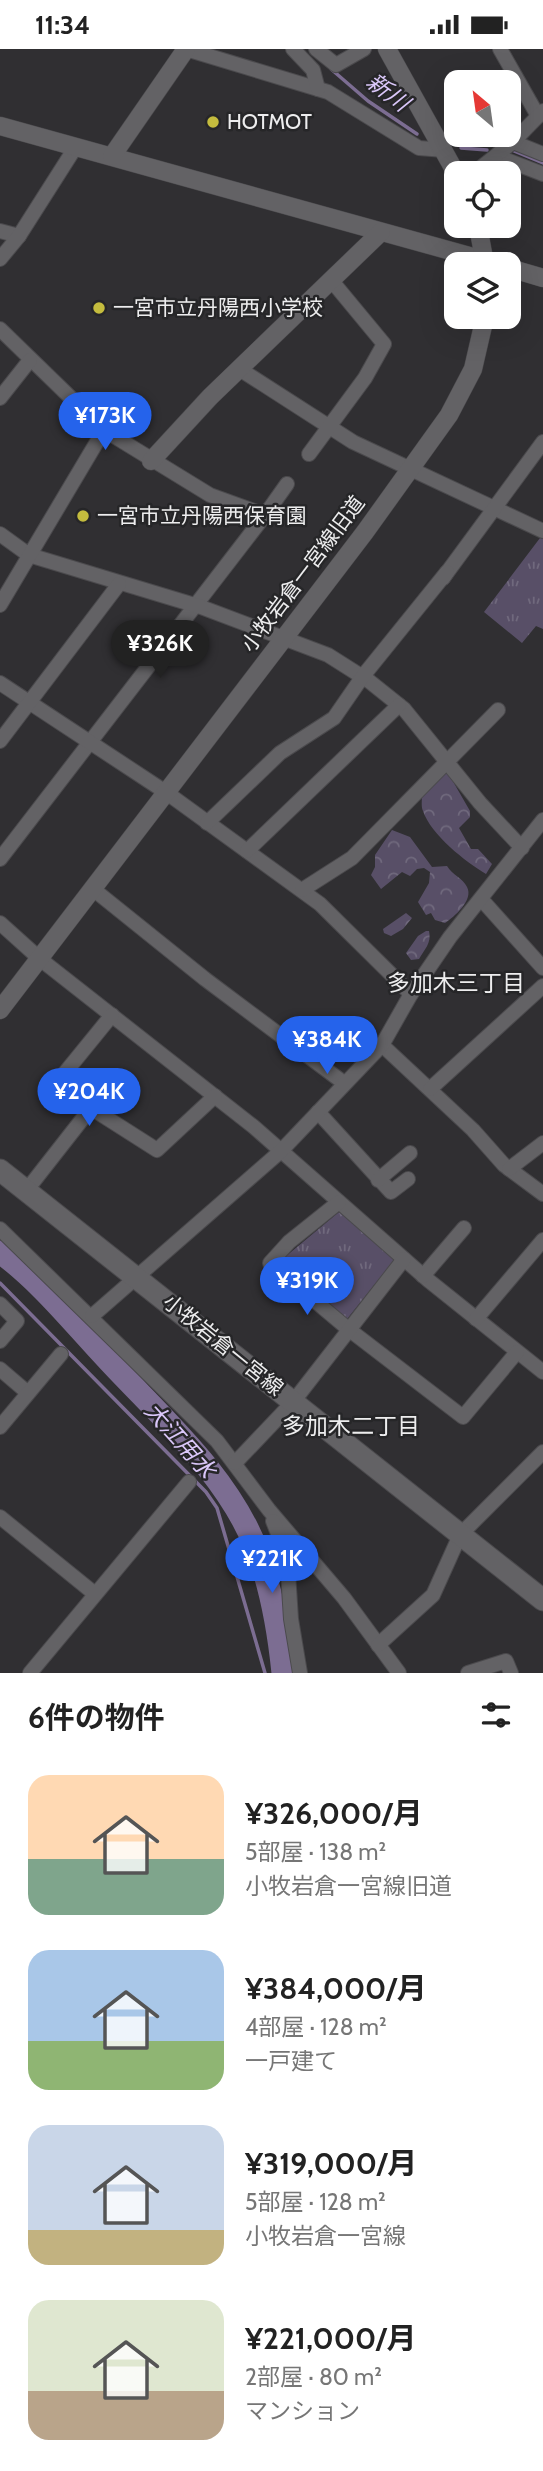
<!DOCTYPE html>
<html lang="ja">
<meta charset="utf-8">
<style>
:root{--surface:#fff;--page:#f6f6f6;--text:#222;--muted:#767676;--accent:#2563eb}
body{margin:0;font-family:Cabin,"Noto Sans JP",sans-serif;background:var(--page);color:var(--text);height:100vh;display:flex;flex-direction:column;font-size:26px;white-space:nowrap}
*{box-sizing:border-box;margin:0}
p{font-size:23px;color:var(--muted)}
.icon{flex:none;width:38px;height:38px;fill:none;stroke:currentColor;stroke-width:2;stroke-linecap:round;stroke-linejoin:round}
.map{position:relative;height:1624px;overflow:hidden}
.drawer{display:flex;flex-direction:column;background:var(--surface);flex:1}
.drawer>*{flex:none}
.needle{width:46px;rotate:331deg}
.tools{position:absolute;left:444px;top:21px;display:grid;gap:14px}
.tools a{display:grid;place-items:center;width:77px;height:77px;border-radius:14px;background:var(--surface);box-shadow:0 7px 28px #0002;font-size:35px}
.price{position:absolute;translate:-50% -60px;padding:0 16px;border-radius:24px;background:var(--accent);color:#fff;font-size:23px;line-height:46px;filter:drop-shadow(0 2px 4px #0008)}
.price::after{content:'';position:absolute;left:50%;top:42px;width:21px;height:16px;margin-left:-10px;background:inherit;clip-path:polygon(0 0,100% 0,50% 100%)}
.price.selected{background:#222;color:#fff}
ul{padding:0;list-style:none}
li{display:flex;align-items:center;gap:21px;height:175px;padding:0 28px}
li span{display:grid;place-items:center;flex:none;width:196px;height:140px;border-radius:21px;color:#555}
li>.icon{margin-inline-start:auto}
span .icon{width:84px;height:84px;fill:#fffc;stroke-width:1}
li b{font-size:30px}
h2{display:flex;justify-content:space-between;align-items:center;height:84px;padding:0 28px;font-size:30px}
.status{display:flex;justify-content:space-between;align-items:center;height:49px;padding:0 35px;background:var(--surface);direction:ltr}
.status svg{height:19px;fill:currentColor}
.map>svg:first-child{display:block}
.forest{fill:url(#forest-crowns)}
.park{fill:url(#park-tufts)}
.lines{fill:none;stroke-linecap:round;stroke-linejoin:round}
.stream{stroke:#7c6d92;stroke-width:3.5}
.river{stroke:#7c6d92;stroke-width:23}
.minor-casing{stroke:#4b4a4d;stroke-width:16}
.tertiary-casing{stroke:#4b4a4d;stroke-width:19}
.secondary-casing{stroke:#4b4a4d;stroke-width:23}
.minor{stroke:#636265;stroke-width:14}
.tertiary{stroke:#636265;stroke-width:18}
.secondary{stroke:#636265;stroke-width:21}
.poi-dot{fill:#c4bc3e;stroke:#262628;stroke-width:2.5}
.labels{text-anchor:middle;stroke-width:5;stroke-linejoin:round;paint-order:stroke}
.poi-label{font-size:21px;fill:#ededee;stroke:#262628;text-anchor:start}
.street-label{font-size:21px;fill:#ededee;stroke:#262628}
.water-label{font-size:23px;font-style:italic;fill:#dac7f9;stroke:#262628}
.neighbourhood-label{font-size:23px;fill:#ededee;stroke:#262628}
</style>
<div class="status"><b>11:34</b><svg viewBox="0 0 49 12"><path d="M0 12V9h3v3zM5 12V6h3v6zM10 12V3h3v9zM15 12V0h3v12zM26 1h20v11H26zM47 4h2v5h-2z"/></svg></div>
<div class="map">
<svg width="543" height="1624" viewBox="0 0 543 1624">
<defs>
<pattern id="forest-crowns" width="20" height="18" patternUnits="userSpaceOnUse" patternTransform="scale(1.75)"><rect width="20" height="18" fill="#584f67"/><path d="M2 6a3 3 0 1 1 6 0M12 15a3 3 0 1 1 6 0" fill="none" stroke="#70697d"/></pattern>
<pattern id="park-tufts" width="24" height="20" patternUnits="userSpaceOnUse" patternTransform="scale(1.75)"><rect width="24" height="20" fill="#584f67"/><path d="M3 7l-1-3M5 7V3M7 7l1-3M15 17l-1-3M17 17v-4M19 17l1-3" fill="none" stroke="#70697d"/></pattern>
</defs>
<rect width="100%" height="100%" fill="#302f32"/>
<g class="forest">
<path d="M 447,722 L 470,762 L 470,768 L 459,779 L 471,800 L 478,800 L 492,815 L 486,825 C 466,813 431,786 423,762 C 421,758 422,751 422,746 Z"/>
<path d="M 392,781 L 410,788 L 432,818 L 447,817 C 452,826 463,829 467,838 C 474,851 454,868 445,874 L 435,871 L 431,864 L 426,866 L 418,853 L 429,834 L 430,823 L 424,819 L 417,820 L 410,827 L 402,823 L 381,840 L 371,826 L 375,818 L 375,806 Z"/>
<polygon points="406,864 412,869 403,880 391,887 384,884 383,880"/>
<path d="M 426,882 L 429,882 C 432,894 424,901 419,910 L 411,911 L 406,904 L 418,887 Z"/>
</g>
<g class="park">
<polygon points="540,489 543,490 543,580 536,577 522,594 484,563"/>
<polygon points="339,1163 395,1210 347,1270 279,1213"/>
</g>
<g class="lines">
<g class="stream">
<polyline points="331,20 368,52 417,85"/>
<polyline points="461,99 487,101"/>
<polyline points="514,102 543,114"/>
<polyline points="0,1234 206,1443 217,1459 265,1624"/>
</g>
<path class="river" d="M 0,1203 C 41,1233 74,1275 109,1312 C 163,1370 230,1428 258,1504 C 272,1542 279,1584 283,1624"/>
<defs>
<g id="minor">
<polyline points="186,0 328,43 419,99 444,101"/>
<polyline points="293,0 313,21 318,40"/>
<polyline points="316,0 336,16 364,0"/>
<polyline points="500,0 538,67"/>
<polyline points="513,93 543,105"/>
<polyline points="496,107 543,125"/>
<polyline points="474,124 513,93 543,62"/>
<polyline points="0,182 19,187"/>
<polyline points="0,210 19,187 75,99"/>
<polyline points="0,280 104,381 210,446 265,466 0,810"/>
<polyline points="241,321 353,393 543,482"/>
<polyline points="0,349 30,311"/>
<polyline points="309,405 365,329 384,295 331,231"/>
<polyline points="265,466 287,435"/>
<polyline points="0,485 29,506 201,558 328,606 369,632 404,660 480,754 522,799"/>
<polyline points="443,529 543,393"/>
<polyline points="0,556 104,381"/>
<polyline points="0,634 167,744 320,855 411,945"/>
<polyline points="0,692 119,535"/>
<polyline points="207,774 280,704 334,669 363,627 447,523 443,529"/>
<polyline points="247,802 399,656"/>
<polyline points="93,840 205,930 344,1034"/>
<polyline points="302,841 352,809 498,661"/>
<polyline points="482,851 543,919"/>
<polyline points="0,874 40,910 254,1078 428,1231 543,1323"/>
<polyline points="112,966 55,1036 157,1101 215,1047"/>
<polyline points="382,996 473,1081 504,1116 543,1145"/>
<polyline points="430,1040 543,937"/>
<polyline points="318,1063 391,1143 408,1130"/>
<polyline points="509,1120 543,1094"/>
<polyline points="378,1131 410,1104"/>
<polyline points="26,1142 91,1059"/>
<polyline points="339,1153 289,1193 270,1214 347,1279 463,1368 517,1303"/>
<polyline points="0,1180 217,1392 269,1461 344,1549 399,1624"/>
<polyline points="423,1227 464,1179"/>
<polyline points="0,1255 17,1272 0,1292"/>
<polyline points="92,1267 281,1102 382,996 411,945 450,888 543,771"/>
<polyline points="476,1270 543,1191"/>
<polyline points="0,1320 28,1344"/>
<polyline points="0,1378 61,1305"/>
<polyline points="235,1414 293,1353 404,1210"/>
<polyline points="0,1468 95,1545"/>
<polyline points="273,1472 287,1508 291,1570 300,1624"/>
<polyline points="378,1596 433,1546 460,1486 543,1403"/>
<polyline points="30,1624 189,1433"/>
<polyline points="468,1624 506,1612 511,1624"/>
</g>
<g id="tertiary">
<polyline points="387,0 457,126"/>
<polyline points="0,77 498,215"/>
<polyline points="112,107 186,0"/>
<polyline points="478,177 485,215"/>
<polyline points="509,219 543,229"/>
<polyline points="151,412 210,348 381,183"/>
<polyline points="0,961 365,483 449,366 473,320 485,268"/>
</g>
<polyline id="secondary" points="0,1121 543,1551"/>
</defs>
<use href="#minor" class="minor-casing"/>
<use href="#tertiary" class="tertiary-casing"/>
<use href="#secondary" class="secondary-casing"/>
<use href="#minor" class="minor"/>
<use href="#tertiary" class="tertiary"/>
<use href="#secondary" class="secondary"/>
</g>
<g class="poi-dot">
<circle cx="213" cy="73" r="7"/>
<circle cx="99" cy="259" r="7"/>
<circle cx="83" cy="467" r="7"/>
</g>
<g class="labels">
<g class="poi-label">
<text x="227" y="80">HOTMOT</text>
<text x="113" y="266">一宮市立丹陽西小学校</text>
<text x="97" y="474">一宮市立丹陽西保育園</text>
</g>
<g class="street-label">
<text transform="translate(303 525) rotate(-53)" y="7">小牧岩倉一宮線旧道</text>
<text transform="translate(223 1296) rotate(39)" y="7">小牧岩倉一宮線</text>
</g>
<g class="water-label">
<text transform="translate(388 43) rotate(37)" y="8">新川</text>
<text transform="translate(180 1391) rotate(48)" y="8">大江用水</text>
</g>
<g class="neighbourhood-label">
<text x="456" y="942">多加木三丁目</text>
<text x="351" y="1385">多加木二丁目</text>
</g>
</g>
</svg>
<div class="tools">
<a><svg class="needle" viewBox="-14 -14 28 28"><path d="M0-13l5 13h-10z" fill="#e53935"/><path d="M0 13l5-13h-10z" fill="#767676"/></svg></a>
<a><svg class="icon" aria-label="locate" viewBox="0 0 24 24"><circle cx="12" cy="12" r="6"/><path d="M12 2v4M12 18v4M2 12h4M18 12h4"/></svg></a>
<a><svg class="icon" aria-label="layers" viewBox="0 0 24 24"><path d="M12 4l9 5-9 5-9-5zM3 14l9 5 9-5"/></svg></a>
</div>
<b class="price" style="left:105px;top:403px">¥173K</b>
<b class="price selected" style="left:160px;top:631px">¥326K</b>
<b class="price" style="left:327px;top:1027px">¥384K</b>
<b class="price" style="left:89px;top:1079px">¥204K</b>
<b class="price" style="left:307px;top:1268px">¥319K</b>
<b class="price" style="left:272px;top:1546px">¥221K</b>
</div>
<section class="drawer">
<h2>6件の物件<svg class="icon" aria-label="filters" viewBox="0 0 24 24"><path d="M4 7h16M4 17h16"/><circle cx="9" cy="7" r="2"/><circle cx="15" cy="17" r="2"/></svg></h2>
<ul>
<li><span style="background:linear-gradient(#ffd9b3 60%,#7fa58c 0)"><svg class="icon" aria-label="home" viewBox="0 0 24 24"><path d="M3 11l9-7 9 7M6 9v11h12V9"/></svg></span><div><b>¥326,000/月</b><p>5部屋 · 138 m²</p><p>小牧岩倉一宮線旧道</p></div></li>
<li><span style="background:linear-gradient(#a9c7e8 65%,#8fb573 0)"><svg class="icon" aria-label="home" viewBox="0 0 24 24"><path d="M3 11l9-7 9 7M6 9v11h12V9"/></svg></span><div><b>¥384,000/月</b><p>4部屋 · 128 m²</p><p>一戸建て</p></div></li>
<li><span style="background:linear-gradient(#c9d6e8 75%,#c2b280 0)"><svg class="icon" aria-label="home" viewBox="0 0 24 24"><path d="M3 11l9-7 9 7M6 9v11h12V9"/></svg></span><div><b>¥319,000/月</b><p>5部屋 · 128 m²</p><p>小牧岩倉一宮線</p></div></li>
<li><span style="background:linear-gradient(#dfe7d0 65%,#b9a48a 0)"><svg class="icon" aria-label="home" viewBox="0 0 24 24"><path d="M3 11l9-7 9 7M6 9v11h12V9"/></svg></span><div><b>¥221,000/月</b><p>2部屋 · 80 m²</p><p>マンション</p></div></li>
</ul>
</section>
